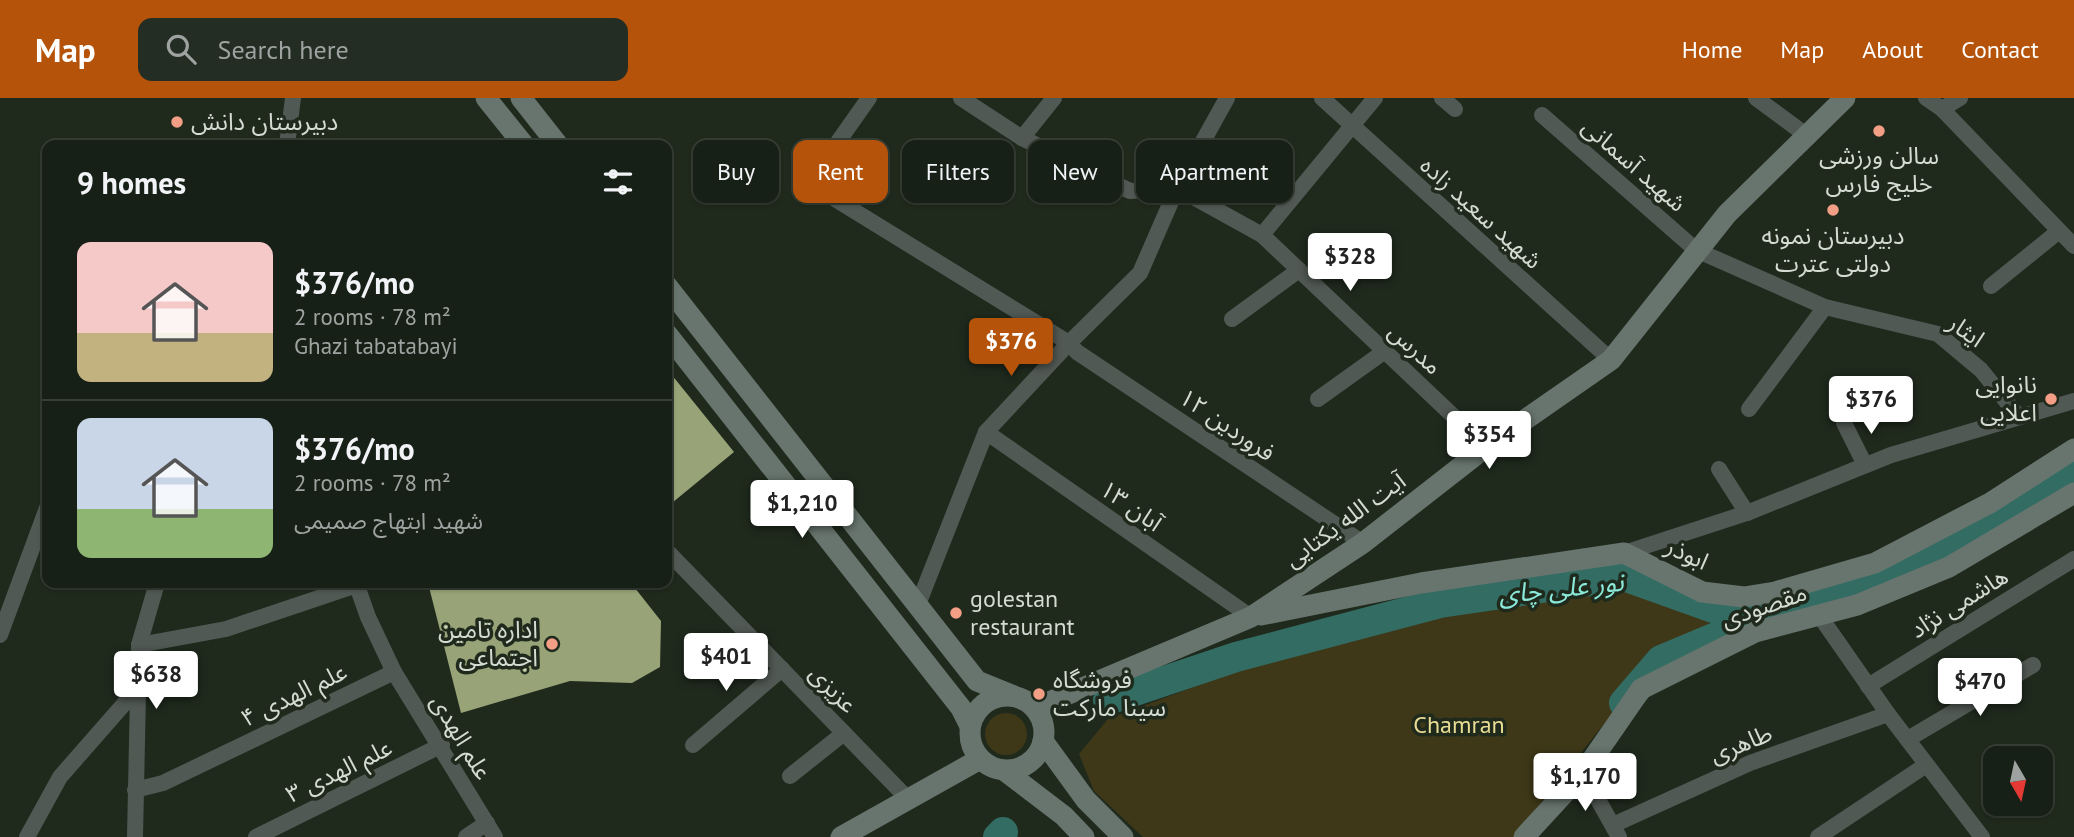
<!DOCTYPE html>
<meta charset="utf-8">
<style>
:root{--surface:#172016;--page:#242d23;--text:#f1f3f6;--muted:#9ea3a1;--line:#363e35;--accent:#b45309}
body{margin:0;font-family:"PT Sans","Noto Sans Arabic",sans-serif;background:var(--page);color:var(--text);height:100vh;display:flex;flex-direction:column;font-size:26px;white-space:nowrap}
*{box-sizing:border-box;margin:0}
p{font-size:23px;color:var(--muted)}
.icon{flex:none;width:38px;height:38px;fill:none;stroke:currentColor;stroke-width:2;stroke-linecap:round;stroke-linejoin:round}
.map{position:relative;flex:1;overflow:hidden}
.side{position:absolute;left:42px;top:42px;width:630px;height:448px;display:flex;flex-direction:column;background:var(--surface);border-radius:14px;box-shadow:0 2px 5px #0004,0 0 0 2px var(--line)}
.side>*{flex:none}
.guide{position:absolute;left:693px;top:42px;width:665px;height:63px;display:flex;gap:14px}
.needle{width:46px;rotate:171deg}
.fabs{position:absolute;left:1983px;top:648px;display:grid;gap:14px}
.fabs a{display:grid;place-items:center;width:70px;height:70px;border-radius:14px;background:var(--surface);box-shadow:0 2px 5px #0004,0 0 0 2px var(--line);font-size:35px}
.price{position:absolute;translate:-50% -60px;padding:0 16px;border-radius:7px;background:#fff;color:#222;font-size:23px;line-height:46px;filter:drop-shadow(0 2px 4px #0008)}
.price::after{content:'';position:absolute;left:50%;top:42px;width:21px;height:16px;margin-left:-10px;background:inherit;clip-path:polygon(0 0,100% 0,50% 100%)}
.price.current{background:var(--accent);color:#fff}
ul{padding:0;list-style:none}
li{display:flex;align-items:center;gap:21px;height:175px;padding:0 35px}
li+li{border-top:2px solid var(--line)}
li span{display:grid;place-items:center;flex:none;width:196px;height:140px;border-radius:14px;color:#555}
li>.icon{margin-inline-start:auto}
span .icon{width:84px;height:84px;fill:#fffc;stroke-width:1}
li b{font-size:30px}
h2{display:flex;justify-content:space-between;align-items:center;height:84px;padding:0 35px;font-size:30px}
.chip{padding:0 24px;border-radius:14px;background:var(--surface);box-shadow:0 2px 5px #0004,0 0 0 2px var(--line);font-size:24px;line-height:63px}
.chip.current{background:var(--accent);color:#fff}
header{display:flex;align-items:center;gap:42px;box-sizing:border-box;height:98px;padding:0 35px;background:var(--accent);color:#fff}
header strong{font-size:33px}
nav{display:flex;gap:38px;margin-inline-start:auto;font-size:24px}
.search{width:490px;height:63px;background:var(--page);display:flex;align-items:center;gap:18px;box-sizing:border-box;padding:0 24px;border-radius:14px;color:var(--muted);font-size:26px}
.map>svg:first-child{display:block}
.green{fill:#3e3818}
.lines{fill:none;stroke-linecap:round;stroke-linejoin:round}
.river{stroke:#326c63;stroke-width:30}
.building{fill:#98a478}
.street{stroke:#515954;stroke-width:16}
.secondary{stroke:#68756e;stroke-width:21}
.poi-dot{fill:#f39f86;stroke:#1f2a1d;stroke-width:2.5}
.labels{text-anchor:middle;stroke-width:7;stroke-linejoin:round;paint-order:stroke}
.poi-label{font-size:24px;fill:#d4dbd2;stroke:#1f2a1d;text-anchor:start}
.street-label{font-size:24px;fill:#d4dbd2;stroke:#1f2a1d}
.park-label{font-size:24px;fill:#e9dc94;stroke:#1f2a1d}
.water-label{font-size:26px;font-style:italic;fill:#8be9da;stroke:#1f2a1d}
</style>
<header>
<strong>Map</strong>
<div class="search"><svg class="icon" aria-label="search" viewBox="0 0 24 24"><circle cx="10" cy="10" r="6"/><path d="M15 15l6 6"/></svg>Search here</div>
<nav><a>Home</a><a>Map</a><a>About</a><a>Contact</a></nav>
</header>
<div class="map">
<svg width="2074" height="739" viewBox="0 0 2074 739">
<rect width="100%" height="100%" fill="#1f2a1d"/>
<g class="green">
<polygon points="1613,486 1710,520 1706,541 1670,574 1623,602 1514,739 1143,739 1094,693 1079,656 1108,621 1334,537"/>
<circle cx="1006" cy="636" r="21"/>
</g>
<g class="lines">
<g class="river">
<polyline points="1108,602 1236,559 1440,505 1624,478 1722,513 1773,514 1943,456 2074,373"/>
<polyline points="1624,605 1661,562 1766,518"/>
<polyline points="998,739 1003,734"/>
</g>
</g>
<g class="building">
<polygon points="667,271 734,354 667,409"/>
<polygon points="428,485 631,485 661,523 660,569 632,585 570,583 461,615"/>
</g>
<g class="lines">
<g class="street">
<polyline points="869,0 809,85 1069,245 1077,254 1363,445"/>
<polyline points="961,0 1022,40 1130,93 1177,90"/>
<polyline points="1322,0 1611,262"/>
<polyline points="1442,0 1455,11"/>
<polyline points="1756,0 1806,37"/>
<polyline points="1926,0 1942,11 2074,148"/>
<polyline points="1942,11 1960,0"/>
<polyline points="1542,17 1696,152 1825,209 1938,236 1981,272 2019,319"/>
<polyline points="1022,40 1054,0"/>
<polyline points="287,47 293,0"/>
<polyline points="1177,90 1262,137 1486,349"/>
<polyline points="1262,137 1375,0"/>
<polyline points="1991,188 2059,133"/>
<polyline points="1232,221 1299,172"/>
<polyline points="1318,301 1385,253"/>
<polyline points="1749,311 1825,209"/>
<polyline points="1844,325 1865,367"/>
<polyline points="986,334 1251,519"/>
<polyline points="1719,371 1747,415"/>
<polyline points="667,453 908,701"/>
<polyline points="1624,455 1747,415 1891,357 2074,303"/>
<polyline points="356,485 368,519 394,574 495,739"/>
<polyline points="917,509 986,334 1069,245 1140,175 1177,90 1227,0"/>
<polyline points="1819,517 1888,616 1982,739"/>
<polyline points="0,537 47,410"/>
<polyline points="139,547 226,531 357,487"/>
<polyline points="1868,588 2074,461"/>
<polyline points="1908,641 2033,567"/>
<polyline points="693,647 782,571"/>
<polyline points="1583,675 1619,739"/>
<polyline points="790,678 844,635"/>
<polyline points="135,692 163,685 394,574"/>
<polyline points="1613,727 1750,665 1888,616"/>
<polyline points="27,739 60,679 138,590"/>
<polyline points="135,739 139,547 157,485"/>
<polyline points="256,739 442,647"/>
<polyline points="466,739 487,725"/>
<polyline points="1818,739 1926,667"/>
</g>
<g class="secondary">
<polyline points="486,0 524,47"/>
<polyline points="521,0 558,47"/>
<polyline points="667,188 977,583 1014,598"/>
<polyline points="667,236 961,610 970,628"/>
<polyline points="1261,517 1421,485 1624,455 1702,494 1744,499 1775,494 1875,465 1990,405 2074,351"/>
<circle cx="1007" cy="635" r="37"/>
<polyline points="1035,610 1251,519 1363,445 1486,349 1611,262 1727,116 1845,0"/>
<polyline points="1043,643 1086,702 1123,739"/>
<polyline points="1005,673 1064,718 1084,739"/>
<polyline points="841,739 980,661"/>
<polyline points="1524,739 1583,675 1641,591 1755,534 1857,507 1949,469 2074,395"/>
</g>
</g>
<g class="poi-dot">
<circle cx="177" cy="24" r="7"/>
<circle cx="1879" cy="33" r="7"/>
<circle cx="1833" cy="112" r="7"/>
<circle cx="2051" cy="301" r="7"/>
<circle cx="956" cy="515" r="7"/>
<circle cx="552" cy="546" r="7"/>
<circle cx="1039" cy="596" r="7"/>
</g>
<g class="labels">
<g class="poi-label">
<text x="191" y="32">دبیرستان دانش</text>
<text x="1879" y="66" text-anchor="middle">سالن ورزشی<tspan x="1879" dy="28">خلیج فارس</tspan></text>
<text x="1833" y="146" text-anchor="middle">دبیرستان نمونه<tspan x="1833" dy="28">دولتی عترت</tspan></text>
<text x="2037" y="295" text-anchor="end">نانوایی<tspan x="2037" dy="28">اعلایی</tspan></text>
<text x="970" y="509">golestan<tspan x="970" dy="28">restaurant</tspan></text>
<text x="538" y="540" text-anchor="end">اداره تامین<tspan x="538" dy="28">اجتماعی</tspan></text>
<text x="1053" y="590">فروشگاه<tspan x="1053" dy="28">سینا مارکت</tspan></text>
</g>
<g class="street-label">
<text transform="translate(1634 67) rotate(41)" y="8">شهید آسمانی</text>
<text transform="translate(1481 115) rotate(42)" y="8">شهید سعید زاده</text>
<text transform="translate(1966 233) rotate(35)" y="8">ایثار</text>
<text transform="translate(1415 251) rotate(43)" y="8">مدرس</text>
<text transform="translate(1227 327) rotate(34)" y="8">۱۲ فروردین</text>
<text transform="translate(1131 408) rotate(35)" y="8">۱۳ آبان</text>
<text transform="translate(1345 422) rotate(-36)" y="8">آیت الله یکتایی</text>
<text transform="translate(1687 456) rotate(25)" y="8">ابوذر</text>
<text transform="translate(1959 505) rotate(-32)" y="8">هاشمی نژاد</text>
<text transform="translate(1764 508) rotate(-19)" y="8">مقصودی</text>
<text transform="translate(833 591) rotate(46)" y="8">عزیزی</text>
<text transform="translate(294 597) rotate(-26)" y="8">علم الهدی ۴</text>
<text transform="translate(461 639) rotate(59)" y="8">علم الهدی</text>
<text transform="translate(1741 646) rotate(-22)" y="8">طاهری</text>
<text transform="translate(339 673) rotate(-26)" y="8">علم الهدی ۳</text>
</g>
<g class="park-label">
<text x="1459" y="635">Chamran</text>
</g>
<g class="water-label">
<text transform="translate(1561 490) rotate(-6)" y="9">نور علی چای</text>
</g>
</g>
</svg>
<div class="fabs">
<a><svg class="needle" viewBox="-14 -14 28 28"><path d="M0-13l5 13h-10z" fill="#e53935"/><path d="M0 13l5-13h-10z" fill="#9ea3a1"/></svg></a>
</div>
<b class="price" style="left:1350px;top:195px">$328</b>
<b class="price current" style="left:1011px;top:280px">$376</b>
<b class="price" style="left:1871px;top:338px">$376</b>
<b class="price" style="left:1489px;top:373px">$354</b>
<b class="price" style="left:802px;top:442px">$1,210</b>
<b class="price" style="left:726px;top:595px">$401</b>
<b class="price" style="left:156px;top:613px">$638</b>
<b class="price" style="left:1980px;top:620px">$470</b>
<b class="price" style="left:1585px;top:715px">$1,170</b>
<div class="guide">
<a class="chip">Buy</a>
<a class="chip current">Rent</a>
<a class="chip">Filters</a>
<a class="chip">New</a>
<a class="chip">Apartment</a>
</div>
<section class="side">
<h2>9 homes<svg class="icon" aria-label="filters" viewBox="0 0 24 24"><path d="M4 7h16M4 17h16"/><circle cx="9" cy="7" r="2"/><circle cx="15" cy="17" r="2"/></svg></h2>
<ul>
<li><span style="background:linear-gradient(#f6c9c9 65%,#c2b280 0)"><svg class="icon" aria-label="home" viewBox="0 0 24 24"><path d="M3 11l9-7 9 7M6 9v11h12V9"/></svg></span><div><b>$376/mo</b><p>2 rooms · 78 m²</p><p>Ghazi tabatabayi</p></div></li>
<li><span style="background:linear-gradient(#c9d6e8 65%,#8fb573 0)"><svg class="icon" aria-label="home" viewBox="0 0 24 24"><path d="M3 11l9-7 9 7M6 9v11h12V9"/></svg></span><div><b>$376/mo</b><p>2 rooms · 78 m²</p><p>شهید ابتهاج صمیمی</p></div></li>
</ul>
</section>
</div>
